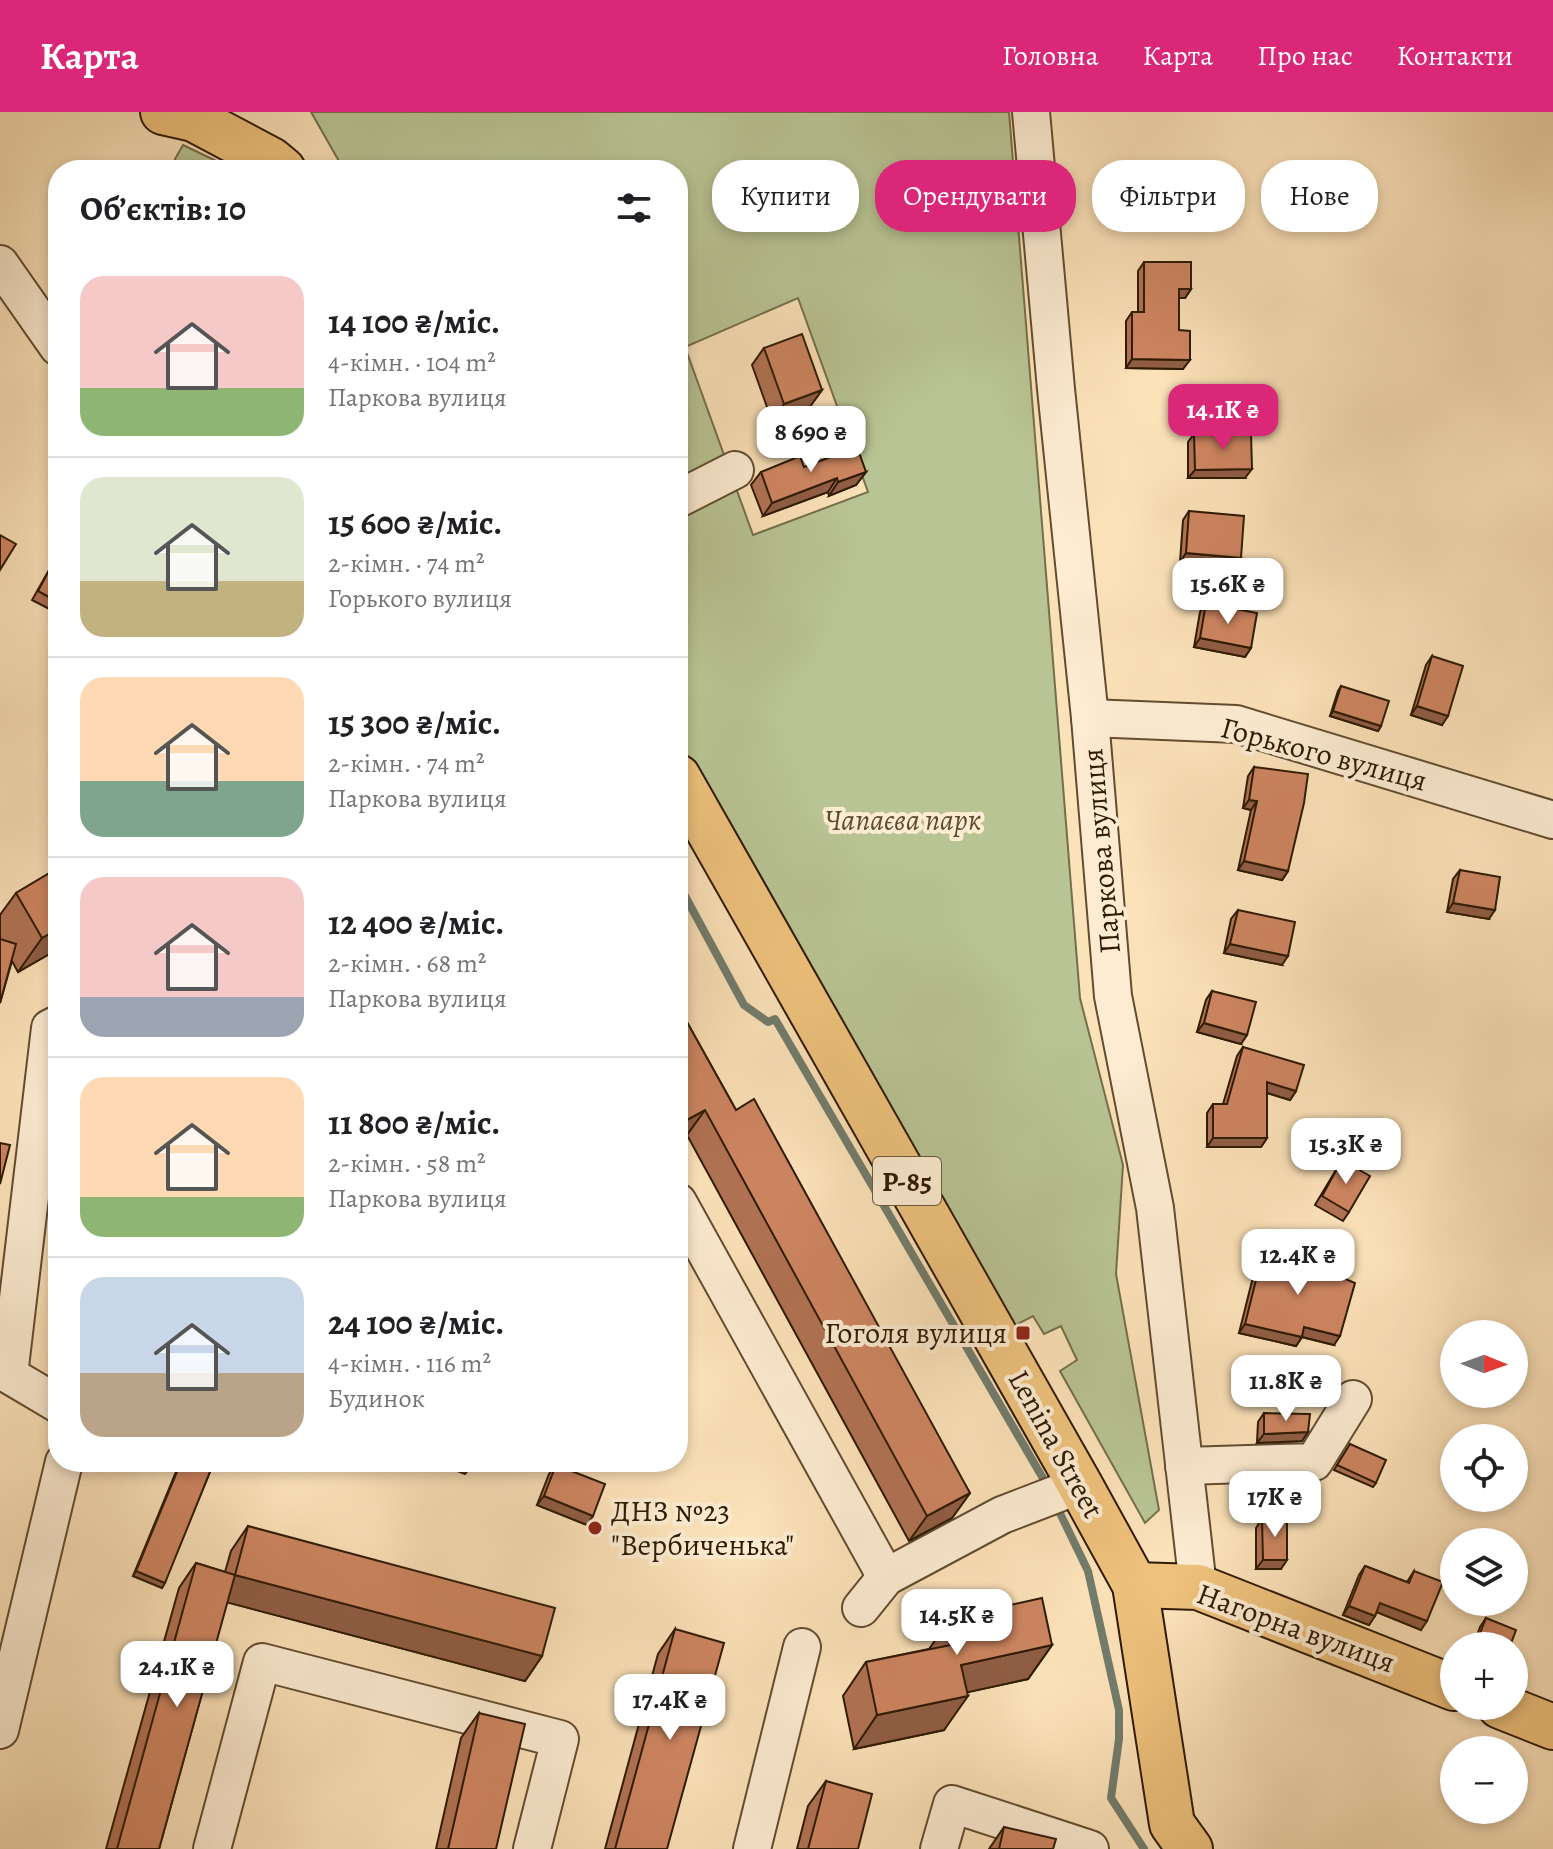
<!DOCTYPE html>
<html lang="uk">
<meta charset="utf-8">
<style>
:root{--surface:#fff;--page:#f6f6f6;--text:#202124;--muted:#757577;--line:#e0e0e0;--accent:#db2777}
body{margin:0;font-family:Alegreya,serif;background:var(--page);color:var(--text);height:100vh;display:flex;flex-direction:column;font-size:30px;white-space:nowrap}
*{box-sizing:border-box;margin:0}
p{font-size:26px;color:var(--muted)}
.icon{flex:none;width:44px;height:44px;fill:none;stroke:currentColor;stroke-width:2;stroke-linecap:round;stroke-linejoin:round}
.map{position:relative;flex:1;overflow:hidden}
.details{position:absolute;left:48px;top:48px;width:640px;height:1312px;display:flex;flex-direction:column;background:var(--surface);border-radius:32px;box-shadow:0 4px 12px #0003}
.details>*{flex:none}
.guide{position:absolute;left:712px;top:48px;width:720px;height:72px;display:flex;gap:16px}
.needle{width:52px;rotate:91deg}
.fabs{position:absolute;left:1440px;top:1208px;display:grid;gap:16px}
.fabs a{display:grid;place-items:center;width:88px;height:88px;border-radius:50%;background:var(--surface);box-shadow:0 4px 12px #0003;font-size:40px}
.price{position:absolute;translate:-50% -68px;padding:0 18px;border-radius:16px;background:#fff;color:#222;font-size:26px;line-height:52px;filter:drop-shadow(0 2px 4px #0008)}
.price::after{content:'';position:absolute;left:50%;top:48px;width:24px;height:18px;margin-left:-12px;background:inherit;clip-path:polygon(0 0,100% 0,50% 100%)}
.price.current{background:var(--accent);color:#fff}
ul{padding:0;list-style:none}
li{display:flex;align-items:center;gap:24px;height:200px;padding:0 32px}
li+li{border-top:2px solid var(--line)}
li span{display:grid;place-items:center;flex:none;width:224px;height:160px;border-radius:24px;color:#555}
li>.icon{margin-inline-start:auto}
span .icon{width:96px;height:96px;fill:#fffc;stroke-width:1}
li b{font-size:34px}
h2{display:flex;justify-content:space-between;align-items:center;height:96px;padding:0 32px;font-size:34px}
.chip{padding:0 28px;border-radius:32px;background:var(--surface);box-shadow:0 4px 12px #0003;font-size:28px;line-height:72px}
.chip.current{background:var(--accent);color:#fff}
header{display:flex;align-items:center;gap:48px;box-sizing:border-box;height:112px;padding:0 40px;background:var(--accent);color:#fff}
header strong{font-size:38px}
nav{display:flex;gap:44px;margin-inline-start:auto;font-size:28px}
.map>svg:first-child{display:block}
.green{fill:#b9c494;stroke:#746f4b;stroke-width:2;fill-rule:evenodd}
.lines{fill:none;stroke-linecap:round;stroke-linejoin:round}
.stream{stroke:#727c6c;stroke-width:8}
.minor-casing{stroke:#624c30;stroke-width:40}
.major-casing{stroke:#2e1a02;stroke-width:48}
.minor{stroke:#fdecd2;stroke-width:36}
.major{stroke:#eec17c;stroke-width:44}
.wall{fill:#b07253;stroke:#2e1a02;stroke-width:2}
.shaded-wall{fill:#905d44;stroke:#2e1a02;stroke-width:2}
.building{fill:#cd8561;stroke:#2e1a02;stroke-width:2}
.poi-dot{fill:#8f2418;stroke:#fdecd2;stroke-width:3}
.labels{text-anchor:middle;stroke-width:8;stroke-linejoin:round;paint-order:stroke}
.shield{fill:#fdecd2;stroke:#6c5940;stroke-width:2}
.shield-label{font-size:28px;font-weight:bold;fill:#2e1a02}
.street-label{font-size:30px;fill:#2e1a02;stroke:#fdecd2}
.park-label{font-size:30px;font-style:italic;fill:#584d2e;stroke:#fdecd2}
.poi-label{font-size:30px;fill:#2e1a02;stroke:#fdecd2;text-anchor:end}
</style>
<header>
<strong>Карта</strong>
<nav><a>Головна</a><a>Карта</a><a>Про нас</a><a>Контакти</a></nav>
</header>
<div class="map">
<svg width="1553" height="1737" viewBox="0 0 1553 1737">
<rect width="100%" height="100%" fill="#fce2b9"/>
<filter id="stains"><feTurbulence type="fractalNoise" baseFrequency=".0025" numOctaves="4"/><feColorMatrix values="0 0 0 0 .2 0 0 0 0 .09 0 0 0 0 .02 0 0 0 .5 -.17"/></filter>
<radialGradient id="worn" r=".72"><stop offset=".6" stop-color="#630" stop-opacity="0"/><stop offset="1" stop-color="#630" stop-opacity=".3"/></radialGradient>
<g class="green">
<path d="M 311,0 L 1009,0 L 1080,886 L 1123,1053 L 1116,1162 L 1159,1398 L 1145,1411 L 1060,1259 L 1077,1248 L 1061,1214 L 1044,1222 L 1033,1204 L 1006,1218 L 678,643 L 678,58 L 344,58 ZM 798,186 L 868,380 L 753,423 L 685,235 Z"/>
<polygon points="183,33 235,58 176,58 175,47"/>
</g>
<g class="lines">
<g class="stream">
<polyline points="678,771 744,893 768,910 775,907 1044,1368"/>
<polyline points="1058,1397 1088,1459 1119,1598 1119,1627 1111,1686 1144,1737"/>
</g>
<defs>
<g id="minor">
<polyline points="1031,0 1056,277 1090,606 1113,884 1155,1096 1198,1475"/>
<polyline points="0,152 58,235"/>
<polyline points="678,387 735,358"/>
<polyline points="1090,606 1236,612 1553,708"/>
<polyline points="58,912 50,916 9,1263 58,1292"/>
<polyline points="678,1090 886,1465"/>
<polyline points="1184,1354 1314,1350 1353,1287"/>
<polyline points="861,1496 886,1465 1002,1403 1080,1373"/>
<polyline points="0,1618 64,1350"/>
<polyline points="212,1737 262,1550 560,1627 532,1737"/>
<polyline points="752,1737 802,1535"/>
<polyline points="939,1737 952,1692 1090,1737"/>
</g>
<g id="major">
<polyline points="163,0 194,7 271,48 283,58"/>
<polyline points="678,665 1080,1373 1135,1473 1172,1712 1190,1737"/>
<polyline points="1135,1473 1198,1475 1454,1576"/>
<polyline points="1500,1594 1553,1615"/>
</g>
</defs>
<use href="#minor" class="minor-casing"/>
<use href="#major" class="major-casing"/>
<use href="#minor" class="minor"/>
<use href="#major" class="major"/>
</g>
<g class="wall">
<polygon points="1147,71 1193,109 1187,118 1139,115 1141,80"/>
<polygon points="1144,150 1191,177 1185,186 1179,186 1179,218 1183,257 1126,256 1126,209 1132,200 1138,200 1138,159"/>
<polygon points="764,236 822,278 809,296 772,309 752,253"/>
<polygon points="1194,322 1245,366 1188,366 1188,330"/>
<polygon points="804,355 866,360 856,373 829,384 828,380 763,404 751,373 761,360"/>
<polygon points="1189,399 1241,446 1235,455 1180,450 1183,408"/>
<polygon points="53,451 58,451 58,500 57,501 32,488"/>
<polygon points="1206,491 1251,536 1245,545 1194,535 1200,500"/>
<polygon points="1432,544 1442,613 1411,603 1426,553"/>
<polygon points="1341,574 1381,614 1378,619 1330,604 1338,579"/>
<polygon points="1254,655 1288,759 1282,768 1238,758 1251,698 1243,696 1248,664"/>
<polygon points="58,756 58,837 18,860 12,849 0,891 0,803 16,781"/>
<polygon points="1460,758 1489,807 1447,800 1453,767"/>
<polygon points="1238,798 1282,853 1224,841 1231,807"/>
<polygon points="1212,879 1241,932 1197,920 1206,888"/>
<polygon points="678,894 736,998 970,1381 952,1406 909,1429 687,1023 678,1028"/>
<polygon points="1243,935 1296,979 1290,988 1267,981 1267,1026 1261,1035 1207,1035 1207,1001 1213,992 1223,992 1237,944"/>
<polygon points="1342,1048 1349,1100 1343,1109 1315,1093"/>
<polygon points="1268,1134 1334,1233 1302,1225 1296,1234 1239,1221 1254,1161 1262,1142"/>
<polygon points="1264,1301 1308,1320 1302,1329 1257,1331 1258,1310"/>
<polygon points="1350,1332 1376,1371 1373,1375 1334,1358"/>
<polygon points="180,1350 214,1350 162,1476 133,1464"/>
<polygon points="556,1353 587,1413 537,1393 549,1362"/>
<polygon points="1263,1368 1281,1457 1256,1457 1256,1416 1261,1408 1260,1373"/>
<polygon points="248,1414 542,1544 525,1569 227,1490 159,1737 106,1737 179,1476 196,1451 225,1460 231,1439"/>
<polygon points="1365,1454 1407,1470 1414,1459 1421,1518 1377,1500 1369,1513 1343,1503 1359,1463"/>
<polygon points="951,1506 1052,1533 1028,1567 967,1580 944,1618 854,1637 843,1584 866,1550 929,1537"/>
<polygon points="1486,1506 1510,1534 1473,1534 1480,1515"/>
<polygon points="675,1517 667,1737 605,1737 658,1542"/>
<polygon points="479,1601 496,1737 436,1737 461,1626"/>
<polygon points="826,1669 858,1737 797,1737 808,1694"/>
<polygon points="1004,1715 1053,1737 989,1737"/>
</g>
<g class="shaded-wall">
<polygon points="1146,106 1193,109 1187,118 1139,115"/>
<polygon points="1179,177 1191,177 1185,186 1173,186"/>
<polygon points="1132,247 1190,248 1183,257 1126,256"/>
<polygon points="822,278 809,296 772,309 784,292"/>
<polygon points="1252,357 1245,366 1188,366 1195,358"/>
<polygon points="866,360 856,373 829,384 838,370"/>
<polygon points="837,366 828,380 763,404 772,391"/>
<polygon points="1186,441 1241,446 1235,455 1180,450"/>
<polygon points="1200,526 1251,536 1245,545 1194,535"/>
<polygon points="1417,594 1448,604 1442,613 1411,603"/>
<polygon points="1333,599 1381,614 1378,619 1330,604"/>
<polygon points="1249,688 1257,689 1251,698 1243,696"/>
<polygon points="1244,749 1288,759 1282,768 1238,758"/>
<polygon points="1453,791 1495,798 1489,807 1447,800"/>
<polygon points="58,817 58,837 18,860 42,826"/>
<polygon points="1230,832 1288,844 1282,853 1224,841"/>
<polygon points="1204,911 1247,923 1241,932 1197,920"/>
<polygon points="1267,970 1296,979 1290,988 1261,979"/>
<polygon points="705,998 687,1023 678,1028 678,1019 685,1009"/>
<polygon points="1213,1026 1267,1026 1261,1035 1207,1035"/>
<polygon points="1245,1212 1302,1225 1296,1234 1239,1221"/>
<polygon points="1304,1215 1340,1224 1334,1233 1298,1224"/>
<polygon points="1308,1320 1302,1329 1257,1331 1264,1322"/>
<polygon points="435,1350 464,1350 472,1353 465,1362"/>
<polygon points="970,1381 952,1406 909,1429 927,1404"/>
<polygon points="544,1384 593,1404 587,1413 537,1393"/>
<polygon points="1263,1448 1287,1448 1281,1457 1256,1457"/>
<polygon points="136,1459 165,1471 162,1476 133,1464"/>
<polygon points="235,1463 542,1544 525,1569 218,1488"/>
<polygon points="1380,1491 1427,1509 1421,1518 1374,1499"/>
<polygon points="1349,1494 1375,1504 1369,1513 1343,1503"/>
<polygon points="1052,1533 1028,1567 937,1587 961,1553"/>
<polygon points="968,1584 944,1618 854,1637 877,1603"/>
</g>
<g class="building">
<polygon points="1147,71 1195,74 1193,109 1146,106"/>
<polygon points="1144,150 1191,150 1191,177 1179,177 1179,218 1190,219 1190,248 1132,247 1132,200 1144,200"/>
<polygon points="802,222 822,278 784,292 764,236"/>
<polygon points="1251,321 1252,357 1195,358 1194,322"/>
<polygon points="857,335 866,360 838,370 837,366 772,391 761,360 800,344 804,355"/>
<polygon points="1189,399 1244,404 1241,446 1186,441"/>
<polygon points="0,423 16,432 0,458"/>
<polygon points="53,451 58,451 58,490 38,479"/>
<polygon points="1206,491 1257,501 1251,536 1200,526"/>
<polygon points="1432,544 1463,554 1448,604 1417,594"/>
<polygon points="1341,574 1389,589 1381,614 1333,599"/>
<polygon points="1254,655 1308,662 1304,691 1288,759 1244,749 1257,689 1249,688"/>
<polygon points="58,756 58,817 42,826 16,781"/>
<polygon points="1460,758 1500,765 1495,798 1453,791"/>
<polygon points="1238,798 1295,810 1288,844 1230,832"/>
<polygon points="0,827 16,832 0,891"/>
<polygon points="1212,879 1256,890 1247,923 1204,911"/>
<polygon points="678,894 736,998 754,987 970,1381 927,1404 705,998 685,1009 678,996"/>
<polygon points="1243,935 1304,953 1296,979 1267,970 1267,1026 1213,1026 1213,992 1227,992"/>
<polygon points="0,1031 10,1033 0,1072"/>
<polygon points="1342,1048 1370,1064 1349,1100 1322,1084"/>
<polygon points="678,1113 684,1124 678,1127"/>
<polygon points="1268,1134 1355,1171 1340,1224 1304,1215 1302,1225 1245,1212 1260,1152"/>
<polygon points="1264,1301 1310,1302 1308,1320 1264,1322"/>
<polygon points="1350,1332 1386,1348 1376,1371 1337,1353"/>
<polygon points="181,1350 214,1350 165,1471 136,1459"/>
<polygon points="556,1353 605,1372 593,1404 544,1384"/>
<polygon points="1263,1368 1285,1368 1285,1406 1264,1407"/>
<polygon points="1262,1407 1287,1407 1287,1448 1263,1448"/>
<polygon points="248,1414 555,1496 542,1544 235,1463"/>
<polygon points="196,1451 235,1463 159,1737 117,1737"/>
<polygon points="1365,1454 1409,1471 1414,1459 1443,1470 1427,1509 1380,1491 1375,1504 1349,1494"/>
<polygon points="1042,1486 1052,1533 961,1553 968,1584 877,1603 866,1550 956,1532 951,1506"/>
<polygon points="1486,1506 1516,1518 1510,1534 1475,1534"/>
<polygon points="675,1517 724,1531 667,1737 615,1737"/>
<polygon points="479,1601 525,1612 496,1737 448,1737"/>
<polygon points="826,1669 872,1682 858,1737 808,1737"/>
<polygon points="1004,1715 1056,1727 1053,1737 999,1737"/>
</g>
<g class="poi-dot">
<rect x="1015" y="1213" width="16" height="16" rx="4"/>
<circle cx="595" cy="1416" r="8"/>
</g>
<g class="labels">
<rect class="shield" x="873" y="1045" width="68" height="48" rx="6"/>
<g class="shield-label">
<text x="907" y="1079">Р-85</text>
</g>
<g class="street-label">
<text transform="translate(1324 642) rotate(15)" y="10">Горького вулиця</text>
<text transform="translate(1101 739) rotate(-95)" y="10">Паркова вулиця</text>
<text transform="translate(1056 1332) rotate(61)" y="10">Lenina Street</text>
<text transform="translate(1296 1516) rotate(20)" y="10">Нагорна вулиця</text>
</g>
<g class="park-label">
<text x="903" y="718">Чапаєва парк</text>
</g>
<g class="poi-label">
<text x="1007" y="1231">Гоголя вулиця</text>
<text x="611" y="1409" text-anchor="start">ДНЗ №23<tspan x="611" dy="34">"Вербиченька"</tspan></text>
</g>
</g>
<rect width="100%" height="100%" filter="url(#stains)"/>
<rect width="100%" height="100%" fill="url(#worn)"/>
</svg>
<div class="fabs">
<a><svg class="needle" viewBox="-14 -14 28 28"><path d="M0-13l5 13h-10z" fill="#e53935"/><path d="M0 13l5-13h-10z" fill="#757577"/></svg></a>
<a><svg class="icon" aria-label="locate" viewBox="0 0 24 24"><circle cx="12" cy="12" r="6"/><path d="M12 2v4M12 18v4M2 12h4M18 12h4"/></svg></a>
<a><svg class="icon" aria-label="layers" viewBox="0 0 24 24"><path d="M12 4l9 5-9 5-9-5zM3 14l9 5 9-5"/></svg></a>
<a>+</a>
<a>−</a>
</div>
<b class="price current" style="left:1223px;top:340px">14.1K ₴</b>
<b class="price" style="left:811px;top:362px">8 690 ₴</b>
<b class="price" style="left:1228px;top:514px">15.6K ₴</b>
<b class="price" style="left:1346px;top:1074px">15.3K ₴</b>
<b class="price" style="left:1298px;top:1185px">12.4K ₴</b>
<b class="price" style="left:1286px;top:1311px">11.8K ₴</b>
<b class="price" style="left:1275px;top:1427px">17K ₴</b>
<b class="price" style="left:957px;top:1545px">14.5K ₴</b>
<b class="price" style="left:177px;top:1597px">24.1K ₴</b>
<b class="price" style="left:670px;top:1630px">17.4K ₴</b>
<div class="guide">
<a class="chip">Купити</a>
<a class="chip current">Орендувати</a>
<a class="chip">Фільтри</a>
<a class="chip">Нове</a>
</div>
<section class="details">
<h2>Об’єктів: 10<svg class="icon" aria-label="filters" viewBox="0 0 24 24"><path d="M4 7h16M4 17h16"/><circle cx="9" cy="7" r="2"/><circle cx="15" cy="17" r="2"/></svg></h2>
<ul>
<li><span style="background:linear-gradient(#f6c9c9 70%,#8fb573 0)"><svg class="icon" aria-label="home" viewBox="0 0 24 24"><path d="M3 11l9-7 9 7M6 9v11h12V9"/></svg></span><div><b>14 100 ₴/міс.</b><p>4-кімн. · 104 m²</p><p>Паркова вулиця</p></div></li>
<li><span style="background:linear-gradient(#dfe7d0 65%,#c2b280 0)"><svg class="icon" aria-label="home" viewBox="0 0 24 24"><path d="M3 11l9-7 9 7M6 9v11h12V9"/></svg></span><div><b>15 600 ₴/міс.</b><p>2-кімн. · 74 m²</p><p>Горького вулиця</p></div></li>
<li><span style="background:linear-gradient(#ffd9b3 65%,#7fa58c 0)"><svg class="icon" aria-label="home" viewBox="0 0 24 24"><path d="M3 11l9-7 9 7M6 9v11h12V9"/></svg></span><div><b>15 300 ₴/міс.</b><p>2-кімн. · 74 m²</p><p>Паркова вулиця</p></div></li>
<li><span style="background:linear-gradient(#f6c9c9 75%,#9aa5b1 0)"><svg class="icon" aria-label="home" viewBox="0 0 24 24"><path d="M3 11l9-7 9 7M6 9v11h12V9"/></svg></span><div><b>12 400 ₴/міс.</b><p>2-кімн. · 68 m²</p><p>Паркова вулиця</p></div></li>
<li><span style="background:linear-gradient(#ffd9b3 75%,#8fb573 0)"><svg class="icon" aria-label="home" viewBox="0 0 24 24"><path d="M3 11l9-7 9 7M6 9v11h12V9"/></svg></span><div><b>11 800 ₴/міс.</b><p>2-кімн. · 58 m²</p><p>Паркова вулиця</p></div></li>
<li><span style="background:linear-gradient(#c9d6e8 60%,#b9a48a 0)"><svg class="icon" aria-label="home" viewBox="0 0 24 24"><path d="M3 11l9-7 9 7M6 9v11h12V9"/></svg></span><div><b>24 100 ₴/міс.</b><p>4-кімн. · 116 m²</p><p>Будинок</p></div></li>
</ul>
</section>
</div>
